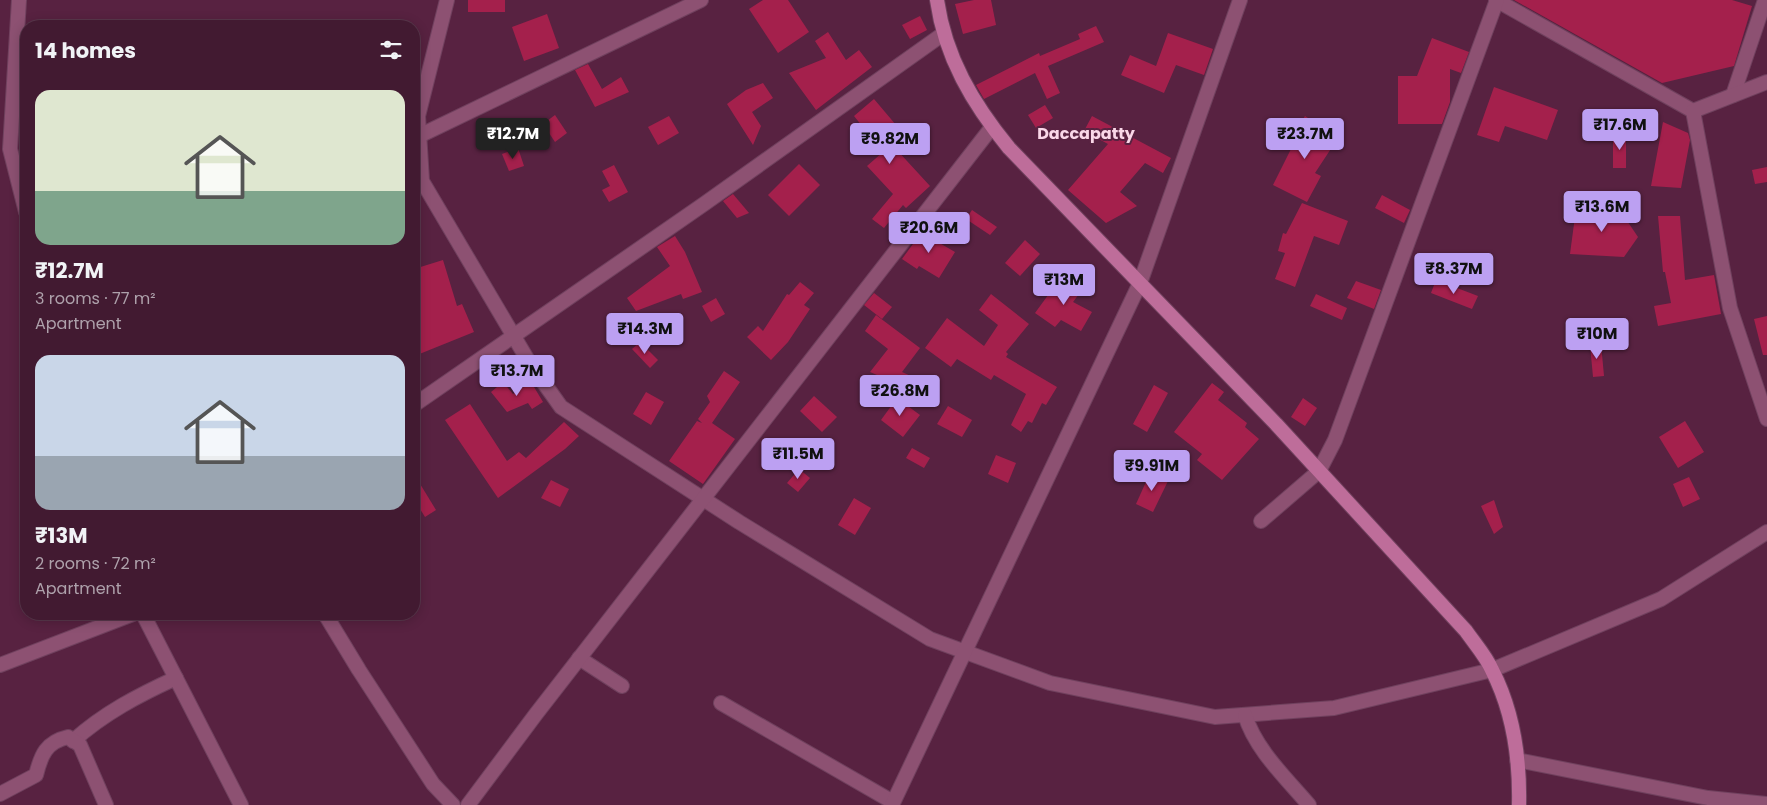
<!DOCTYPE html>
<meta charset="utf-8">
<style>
:root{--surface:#421a31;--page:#492339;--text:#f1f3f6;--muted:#aea1ab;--line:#5a384d;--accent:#bca0f2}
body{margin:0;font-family:Poppins,sans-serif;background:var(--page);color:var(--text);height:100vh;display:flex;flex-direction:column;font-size:19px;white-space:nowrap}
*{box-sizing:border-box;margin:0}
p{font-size:16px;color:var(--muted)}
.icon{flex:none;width:28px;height:28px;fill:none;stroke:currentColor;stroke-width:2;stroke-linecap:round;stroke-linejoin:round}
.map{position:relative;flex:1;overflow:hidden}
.side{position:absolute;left:20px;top:20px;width:400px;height:600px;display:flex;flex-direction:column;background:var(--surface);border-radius:20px;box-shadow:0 2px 12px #0003,0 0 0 1px var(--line)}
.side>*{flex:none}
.price{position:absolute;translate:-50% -42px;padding:0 11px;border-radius:5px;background:var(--accent);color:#111;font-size:16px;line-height:32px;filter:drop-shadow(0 1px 2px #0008)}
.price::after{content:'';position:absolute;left:50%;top:30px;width:15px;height:11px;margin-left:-8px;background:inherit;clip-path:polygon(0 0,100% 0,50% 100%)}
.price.on{background:#222;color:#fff}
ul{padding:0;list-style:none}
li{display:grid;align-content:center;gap:10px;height:265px;padding:0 15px}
li span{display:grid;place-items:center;height:155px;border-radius:15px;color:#555}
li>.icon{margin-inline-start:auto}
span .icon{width:90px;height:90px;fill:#fffc;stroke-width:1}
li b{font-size:21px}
h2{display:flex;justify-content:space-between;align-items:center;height:60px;padding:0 15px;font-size:21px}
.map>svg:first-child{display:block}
.building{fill:#a4204c}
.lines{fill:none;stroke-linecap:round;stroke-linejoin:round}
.minor-casing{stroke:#70415e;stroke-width:16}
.tertiary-casing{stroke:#70415e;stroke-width:16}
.primary-casing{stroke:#70415e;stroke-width:16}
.minor{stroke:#8d5172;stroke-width:14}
.tertiary{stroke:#8d5172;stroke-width:14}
.primary{stroke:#be6d9a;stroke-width:14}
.labels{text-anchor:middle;stroke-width:4;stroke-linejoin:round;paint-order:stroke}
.neighbourhood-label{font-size:16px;font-weight:bold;fill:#fad7e8;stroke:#582241}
</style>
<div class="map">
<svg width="1767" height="805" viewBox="0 0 1767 805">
<rect width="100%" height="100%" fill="#582241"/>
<g class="building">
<rect x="468" y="0" width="37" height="12"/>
<polygon points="763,0 788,0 809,32 778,53 749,9"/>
<polygon points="974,0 991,0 996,25 963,34 955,4"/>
<polygon points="1514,0 1732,0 1752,6 1734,66 1662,83"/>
<polygon points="547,14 559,48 524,61 512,27"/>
<polygon points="920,16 927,30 910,39 902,25"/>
<polygon points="1096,26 1104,42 1048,66 1060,93 1047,99 1035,73 984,99 976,85 1039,53 1040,56 1080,39 1078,34"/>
<polygon points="828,32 846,60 859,50 872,67 816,110 789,73 826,58 815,41"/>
<polygon points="1168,33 1213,49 1204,75 1176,65 1164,93 1121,75 1130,55 1156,66"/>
<polygon points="1432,38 1469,52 1461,73 1450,69 1450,102 1442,124 1398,124 1398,76 1417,76"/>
<polygon points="588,64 602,89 621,77 629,92 595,107 575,70"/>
<polygon points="763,83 773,98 752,112 761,126 753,145 727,104 746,90"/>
<polygon points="1494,87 1558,110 1547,140 1505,126 1499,142 1477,135"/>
<polygon points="874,99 896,125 884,136 930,186 906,208 903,205 884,228 872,219 893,194 867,166 883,152 854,116"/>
<polygon points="1045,105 1053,118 1036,128 1028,115"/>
<polygon points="555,115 567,133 555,142 543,124"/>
<polygon points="669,116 679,133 658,145 648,127"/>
<polygon points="1092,116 1171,158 1163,173 1145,163 1120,192 1137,206 1106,223 1068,190 1108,144 1084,131"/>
<polygon points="1305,116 1338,138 1315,173 1321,176 1307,202 1273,185 1294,143 1290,140"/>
<polygon points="1663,122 1688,133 1690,140 1681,188 1651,186"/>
<rect x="1613" y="133" width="13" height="35"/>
<polygon points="518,148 524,166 509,171 502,154"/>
<polygon points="799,164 820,185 789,216 768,195"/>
<polygon points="614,165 628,192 609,202 602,190 610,186 602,171"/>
<polygon points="1767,167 1767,182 1755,184 1752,170"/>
<polygon points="733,194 749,213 737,218 723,201"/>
<polygon points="1382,195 1410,210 1404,223 1375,208"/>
<polygon points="1302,203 1348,221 1339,245 1314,236 1295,287 1275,279 1285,253 1278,251 1283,233 1286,234"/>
<polygon points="1617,206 1638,237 1624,257 1570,254 1576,209"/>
<polygon points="972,210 997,227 990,235 966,219"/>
<polygon points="1658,216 1680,216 1685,280 1714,275 1721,314 1658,326 1654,306 1671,303 1665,272 1663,272"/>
<polygon points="924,229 938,239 936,241 955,252 939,278 919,266 917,269 902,259"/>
<polygon points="675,236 685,252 702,292 683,299 681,294 636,311 627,298 670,266 657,247"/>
<polygon points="1025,240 1040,254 1020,276 1005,263"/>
<polygon points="443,260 457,306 462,304 474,332 417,355 414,347 414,269"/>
<polygon points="1062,276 1082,290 1073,302 1092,312 1081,331 1061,320 1055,327 1035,313"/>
<polygon points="1436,280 1478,296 1472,309 1431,293"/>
<polygon points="1356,281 1381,290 1374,309 1347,298"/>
<polygon points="800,282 814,293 804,305 810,309 788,342 771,360 747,337 758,326 763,331 787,294 789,295"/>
<polygon points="874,293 892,307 882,319 864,305"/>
<polygon points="991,294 1029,324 1006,352 1008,354 1006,357 1057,387 1046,405 1042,403 1032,423 1028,421 1021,432 1011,425 1026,394 994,375 991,380 957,359 951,367 925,348 947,318 984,346 998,325 979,310"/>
<polygon points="1316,294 1347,308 1342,320 1310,306"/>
<polygon points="716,298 725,314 711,322 702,306"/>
<polygon points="876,315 920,348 902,372 935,387 930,398 870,372 888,349 865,331"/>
<polygon points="1767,316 1767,355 1763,355 1754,319"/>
<polygon points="640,342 658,360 650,368 632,349"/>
<polygon points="1601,344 1604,376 1593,377 1590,345"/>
<polygon points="724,371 740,382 712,423 735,439 703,484 669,461 697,421 702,423 698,419 710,402 707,396"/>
<polygon points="503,382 513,394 531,382 543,402 532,409 528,403 507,412 491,392"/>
<polygon points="1212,383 1224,392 1218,400 1247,423 1245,427 1259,439 1222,480 1197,460 1202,454 1174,432"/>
<polygon points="1154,385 1168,393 1147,432 1133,424"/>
<polygon points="646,392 664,402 651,425 633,414"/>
<polygon points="814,396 837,417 822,432 800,411"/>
<polygon points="897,398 920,415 903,437 881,420"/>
<polygon points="1303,398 1317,408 1305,426 1291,417"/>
<polygon points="470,404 507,461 519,452 526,458 564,422 579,436 565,449 498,498 445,420"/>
<polygon points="948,406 972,420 962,437 937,424"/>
<polygon points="1685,421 1704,452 1678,468 1659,437"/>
<polygon points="798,442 816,458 805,470 787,455"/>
<polygon points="912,448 930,458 924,468 906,458"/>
<polygon points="996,455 1016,463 1008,483 988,474"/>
<polygon points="799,469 810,478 798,492 787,483"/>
<polygon points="1150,473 1168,481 1153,512 1136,504"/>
<polygon points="414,474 436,510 425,517 414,499"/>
<polygon points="1689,477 1700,499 1683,507 1673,484"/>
<polygon points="551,480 569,489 560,507 541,498"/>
<polygon points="854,498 871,508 855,535 838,525"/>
<polygon points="1494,500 1503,527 1494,534 1481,506"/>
</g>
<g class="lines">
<defs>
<g id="minor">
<polyline points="447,0 418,116 422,181 529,362 561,407 739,522 930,639 1050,683 1215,717 1334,708 1492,670 1661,599 1767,532"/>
<polyline points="1496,0 1693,111"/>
<polyline points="1733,95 1765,0"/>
<polyline points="419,136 701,0"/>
<polyline points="414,405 704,204 943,34"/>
<polyline points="1261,521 1319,471 1335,440 1497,0"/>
<polyline points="325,614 359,670 433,784 453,805"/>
<polyline points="579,658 622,686"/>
<polyline points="721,703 893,802"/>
<path d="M 1245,715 C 1255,749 1286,778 1309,805"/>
<path d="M 73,741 C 104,713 139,695 176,678"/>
<polyline points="1517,760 1708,798 1767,804"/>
<path d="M 0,794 L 36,775 C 41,755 46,742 68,737 L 80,745 L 106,805"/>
<polyline points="468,805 536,714 992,127"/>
<polyline points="892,805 1140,283 1240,0"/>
</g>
<g id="tertiary">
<polyline points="19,0 10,149 26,212"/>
<polyline points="1767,82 1693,111 1730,308 1767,419"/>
<polyline points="143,614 241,805"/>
<polyline points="0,665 133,614"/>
</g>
<path id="primary" d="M 937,0 C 945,57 973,104 1009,148 L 1276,424 L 1466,631 C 1475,644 1486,656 1492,670 C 1513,711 1520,760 1519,805"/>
</defs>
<use href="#minor" class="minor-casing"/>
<use href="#tertiary" class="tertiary-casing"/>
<use href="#primary" class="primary-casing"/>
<use href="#minor" class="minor"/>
<use href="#tertiary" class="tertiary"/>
<use href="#primary" class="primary"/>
</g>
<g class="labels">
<g class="neighbourhood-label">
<text x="1086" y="139">Daccapatty</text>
</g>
</g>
</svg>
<b class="price" style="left:1620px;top:151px">₹17.6M</b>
<b class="price on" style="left:513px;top:160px">₹12.7M</b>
<b class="price" style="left:1305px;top:160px">₹23.7M</b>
<b class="price" style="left:890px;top:165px">₹9.82M</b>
<b class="price" style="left:1602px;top:233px">₹13.6M</b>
<b class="price" style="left:929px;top:254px">₹20.6M</b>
<b class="price" style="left:1454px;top:295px">₹8.37M</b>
<b class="price" style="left:1064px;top:306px">₹13M</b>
<b class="price" style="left:645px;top:355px">₹14.3M</b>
<b class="price" style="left:1597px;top:360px">₹10M</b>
<b class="price" style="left:517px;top:397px">₹13.7M</b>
<b class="price" style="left:900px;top:417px">₹26.8M</b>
<b class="price" style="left:798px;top:480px">₹11.5M</b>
<b class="price" style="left:1152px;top:492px">₹9.91M</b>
<section class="side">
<h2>14 homes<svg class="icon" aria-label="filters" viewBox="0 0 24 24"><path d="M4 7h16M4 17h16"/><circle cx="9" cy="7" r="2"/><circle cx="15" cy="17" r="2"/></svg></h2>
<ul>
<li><span style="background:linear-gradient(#dfe7d0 65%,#7fa58c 0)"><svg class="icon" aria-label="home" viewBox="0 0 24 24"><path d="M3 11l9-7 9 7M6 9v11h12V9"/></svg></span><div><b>₹12.7M</b><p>3 rooms · 77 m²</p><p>Apartment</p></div></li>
<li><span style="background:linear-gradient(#c9d6e8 65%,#9aa5b1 0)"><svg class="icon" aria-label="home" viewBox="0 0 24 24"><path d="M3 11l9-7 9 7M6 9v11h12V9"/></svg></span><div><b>₹13M</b><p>2 rooms · 72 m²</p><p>Apartment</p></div></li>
</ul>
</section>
</div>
